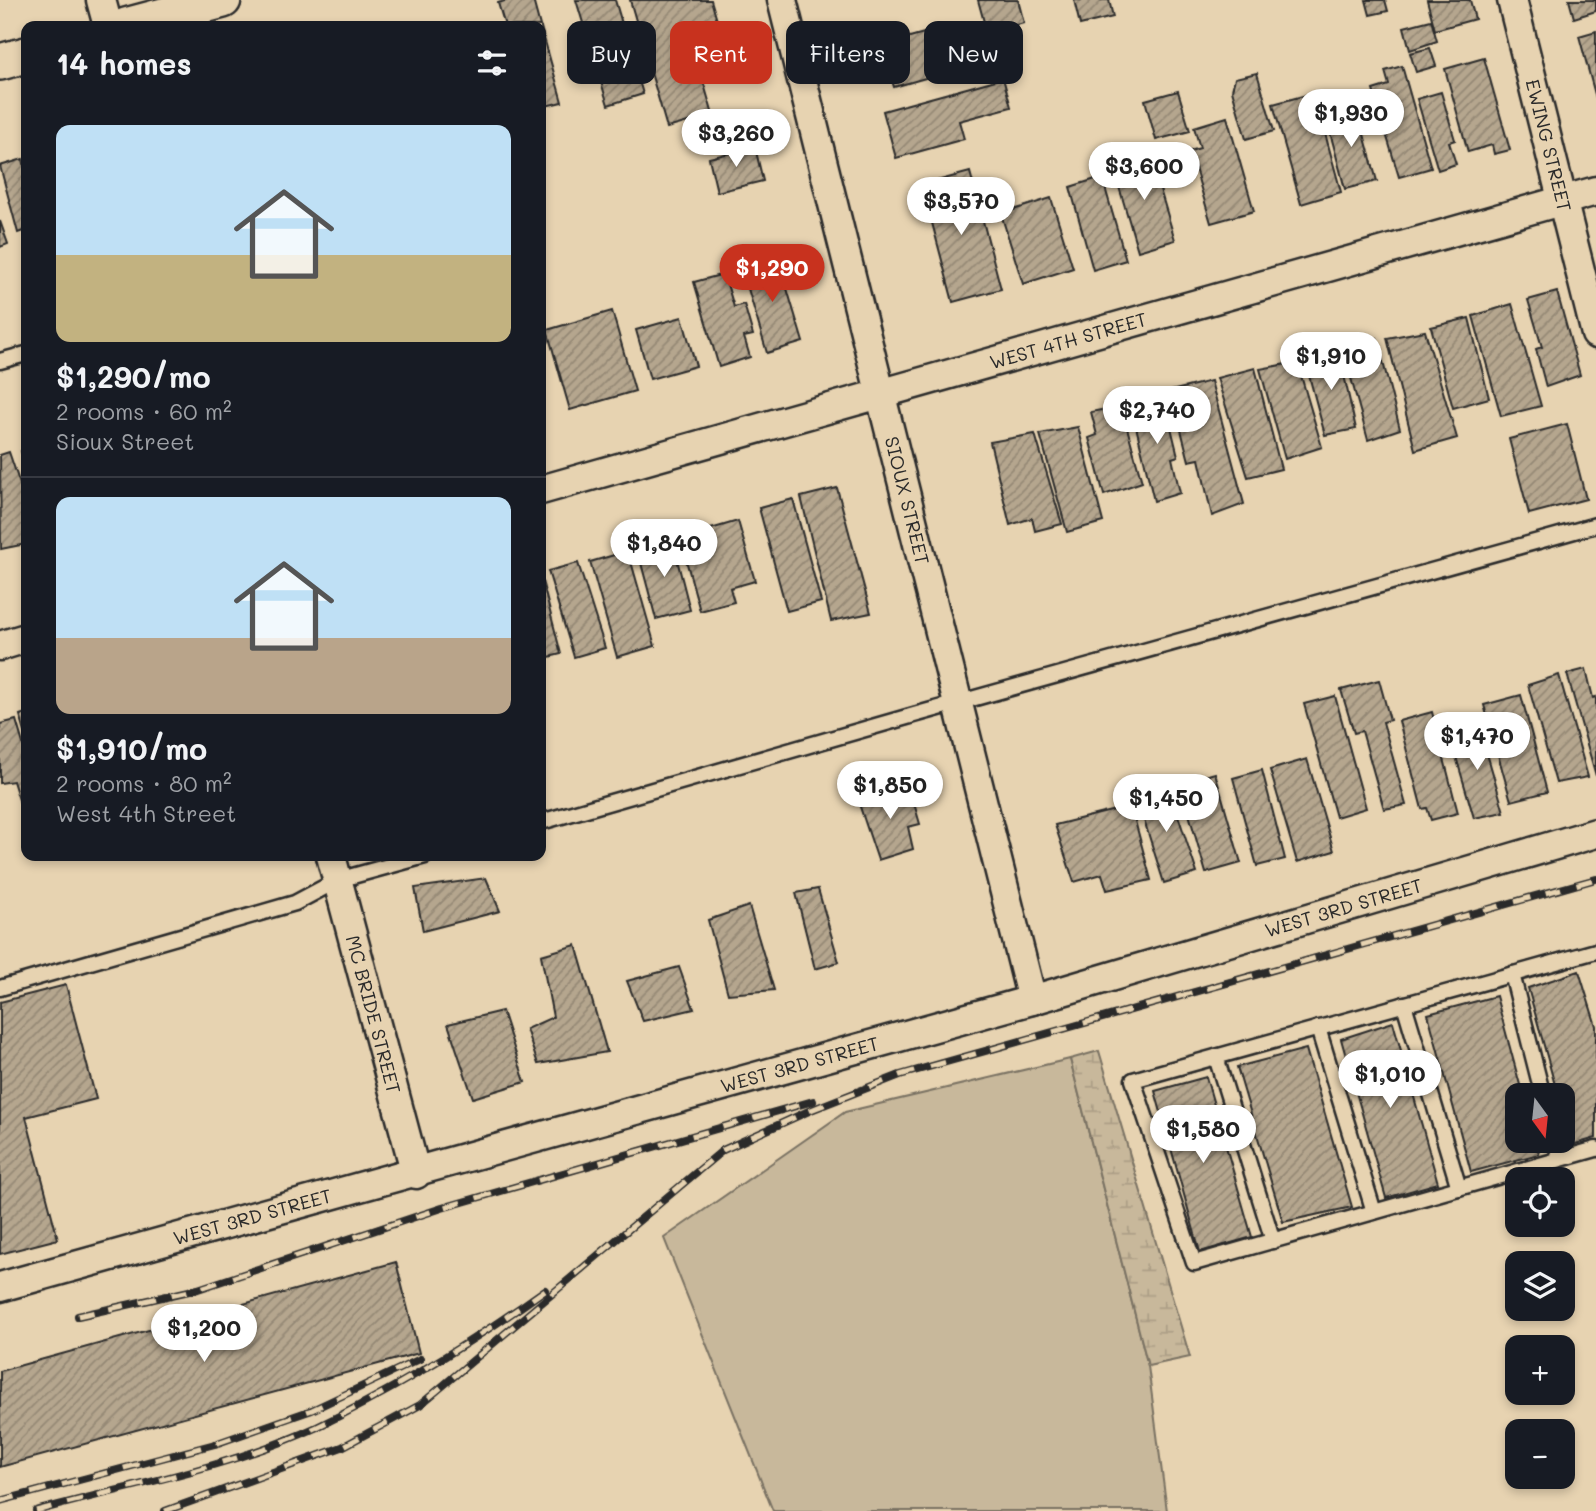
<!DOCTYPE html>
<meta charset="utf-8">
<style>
:root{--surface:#171b24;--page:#20242c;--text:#f1f3f6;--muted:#9ea1a6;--line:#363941;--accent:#c8321e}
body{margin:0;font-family:Mali,sans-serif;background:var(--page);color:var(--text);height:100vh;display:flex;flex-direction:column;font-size:26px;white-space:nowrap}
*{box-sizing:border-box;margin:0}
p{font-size:23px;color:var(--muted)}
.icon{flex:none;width:38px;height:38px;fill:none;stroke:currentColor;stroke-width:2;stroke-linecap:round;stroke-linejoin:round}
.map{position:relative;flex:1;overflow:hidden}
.sheet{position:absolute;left:21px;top:21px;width:525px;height:840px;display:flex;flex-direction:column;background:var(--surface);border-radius:14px;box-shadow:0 4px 10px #0003}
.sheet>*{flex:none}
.hud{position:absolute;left:567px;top:21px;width:665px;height:63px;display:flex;gap:14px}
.needle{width:46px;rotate:165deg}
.fabs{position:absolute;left:1505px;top:1083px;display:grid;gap:14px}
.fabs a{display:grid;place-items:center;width:70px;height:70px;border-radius:14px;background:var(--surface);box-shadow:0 4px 10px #0003;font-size:35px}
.price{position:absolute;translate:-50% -60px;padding:0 16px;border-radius:24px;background:#fff;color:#222;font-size:23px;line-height:46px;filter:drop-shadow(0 2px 4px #0008)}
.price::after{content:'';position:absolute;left:50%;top:42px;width:21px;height:16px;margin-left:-10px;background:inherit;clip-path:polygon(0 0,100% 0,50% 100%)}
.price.on{background:var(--accent);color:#fff}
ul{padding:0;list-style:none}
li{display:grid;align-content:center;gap:14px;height:371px;padding:0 35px}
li+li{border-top:2px solid var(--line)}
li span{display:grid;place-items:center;height:217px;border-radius:14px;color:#555}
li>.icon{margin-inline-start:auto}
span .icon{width:126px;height:126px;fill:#fffc;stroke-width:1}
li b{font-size:30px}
h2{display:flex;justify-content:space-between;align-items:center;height:84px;padding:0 35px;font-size:30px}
.pill{padding:0 24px;border-radius:14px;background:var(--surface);box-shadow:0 4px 10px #0003;font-size:24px;line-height:63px}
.pill.on{background:var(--accent);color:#fff}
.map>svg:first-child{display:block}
.grass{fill:#c8b89b;stroke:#7a7263;stroke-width:2}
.wetland{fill:url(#wetland-marsh);stroke:#7a7263;stroke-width:2}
.building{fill:url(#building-hatch);stroke:#2b2b2b;stroke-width:2}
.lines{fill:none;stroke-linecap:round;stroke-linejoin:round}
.service-casing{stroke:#2b2b2b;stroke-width:19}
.minor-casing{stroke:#2b2b2b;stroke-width:33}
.tertiary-casing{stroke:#2b2b2b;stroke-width:40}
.service{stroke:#e7d3b1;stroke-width:14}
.minor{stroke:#e7d3b1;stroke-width:28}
.tertiary{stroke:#e7d3b1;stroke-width:35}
.rail-casing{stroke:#2b2b2b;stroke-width:8}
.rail{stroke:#e7d3b1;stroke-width:5;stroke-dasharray:16;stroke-linecap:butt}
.labels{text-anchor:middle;stroke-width:7;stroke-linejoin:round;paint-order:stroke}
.street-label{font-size:19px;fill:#2b2b2b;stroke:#e7d3b1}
</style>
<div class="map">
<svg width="1596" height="1511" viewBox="0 0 1596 1511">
<defs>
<pattern id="wetland-marsh" width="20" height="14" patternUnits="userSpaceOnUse" patternTransform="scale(1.75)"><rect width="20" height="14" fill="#c8b89b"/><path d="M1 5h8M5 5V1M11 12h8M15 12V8" fill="none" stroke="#ac9e86"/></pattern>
<pattern id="building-hatch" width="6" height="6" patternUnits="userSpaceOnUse" patternTransform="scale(1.75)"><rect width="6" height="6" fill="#b5a68e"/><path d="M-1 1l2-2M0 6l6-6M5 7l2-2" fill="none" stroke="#938774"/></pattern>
</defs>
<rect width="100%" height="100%" fill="#e7d3b1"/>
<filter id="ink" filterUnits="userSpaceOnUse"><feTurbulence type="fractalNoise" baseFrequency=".0143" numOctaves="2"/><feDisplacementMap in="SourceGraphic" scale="14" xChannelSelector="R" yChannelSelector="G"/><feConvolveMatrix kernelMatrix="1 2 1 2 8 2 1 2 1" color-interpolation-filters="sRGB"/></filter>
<g filter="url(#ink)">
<polygon class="grass" points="1070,1059 1148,1366 1167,1511 773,1511 664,1238 845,1112"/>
<polygon class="wetland" points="1099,1051 1190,1357 1148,1366 1070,1059"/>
<g class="building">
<polygon points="508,0 533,0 540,26 505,26 498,3"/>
<polygon points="576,0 615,0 643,94 608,105"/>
<polygon points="630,0 711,0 723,41 694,50 713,115 667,128"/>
<polygon points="978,0 1018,0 1024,23 987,33"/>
<polygon points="1074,0 1109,0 1113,17 1080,25"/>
<polygon points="1366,0 1385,0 1388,11 1370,15"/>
<polygon points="1427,0 1470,0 1475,19 1435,30"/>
<polygon points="1569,0 1596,0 1596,11 1574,18"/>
<polygon points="1431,20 1437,41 1410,50 1404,27"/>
<polygon points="541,27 562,102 541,107"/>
<polygon points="1596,31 1596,98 1579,36"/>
<polygon points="924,33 936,75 894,87 881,45"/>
<polygon points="1430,48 1436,66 1416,72 1410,53"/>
<polygon points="1484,58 1510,150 1494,154 1492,145 1468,152 1445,69"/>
<polygon points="1402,66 1431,168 1399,177 1373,90 1389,85 1385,71"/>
<polygon points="1257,73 1274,131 1246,139 1232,90 1235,78"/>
<polygon points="1003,78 1011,107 959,121 964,139 896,158 883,111"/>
<polygon points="1178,91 1190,131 1156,140 1145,100"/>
<polygon points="1441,92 1455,140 1449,142 1456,164 1438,170 1417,99"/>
<polygon points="1314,93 1341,192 1301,204 1273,104"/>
<polygon points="1357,109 1377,181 1345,189 1326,117"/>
<polygon points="1227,117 1254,211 1211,223 1190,151 1200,148 1194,127"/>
<polygon points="755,147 763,181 717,192 709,158"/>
<polygon points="1149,152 1175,240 1138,251 1112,163"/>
<polygon points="23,159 26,172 26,230 18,233 0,166"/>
<polygon points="970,172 1001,289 953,302 922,185"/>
<polygon points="1102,177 1126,260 1093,270 1070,187"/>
<polygon points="1051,198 1073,268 1023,284 1001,214"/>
<polygon points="0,221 8,244 0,247"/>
<polygon points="777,255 803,342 767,353 741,265"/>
<polygon points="724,274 734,307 744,304 753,335 744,337 750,357 719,367 694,282"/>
<polygon points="1557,292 1580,375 1546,387 1536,349 1542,347 1528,300"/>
<polygon points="1512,304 1541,406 1501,416 1473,316"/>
<polygon points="612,311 635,391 570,410 547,330"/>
<polygon points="682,317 696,366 650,379 636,330"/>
<polygon points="1469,318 1489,398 1453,408 1431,327"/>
<polygon points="1425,331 1457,438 1415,450 1387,338"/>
<polygon points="1377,338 1400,429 1368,440 1343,349"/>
<polygon points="1338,348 1356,429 1325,435 1304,357"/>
<polygon points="1297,362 1322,447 1285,459 1260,369"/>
<polygon points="1255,368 1281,469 1248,477 1217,378"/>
<polygon points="1211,381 1244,504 1212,516 1199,459 1189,461 1171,391"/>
<polygon points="1163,395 1178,456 1172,458 1180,493 1154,501 1131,406"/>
<polygon points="1121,406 1142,482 1104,495 1089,438 1097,435 1091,412"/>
<polygon points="1567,424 1586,499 1529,514 1509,439"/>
<polygon points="1078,427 1103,522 1067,532 1040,434"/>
<polygon points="1035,434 1062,524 1035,531 1032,518 1010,525 990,442"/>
<polygon points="26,449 26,468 21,451"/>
<polygon points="9,452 26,502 26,544 1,549 0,455"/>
<polygon points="837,488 871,613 831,621 801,497"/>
<polygon points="793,499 821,602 787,611 759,508"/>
<polygon points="738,521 755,581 730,588 734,602 700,611 680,538"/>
<polygon points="672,540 690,610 656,619 637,548"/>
<polygon points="628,551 655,646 617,657 590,562"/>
<polygon points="578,563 605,648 574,657 548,571"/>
<polygon points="541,577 561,654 541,659"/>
<polygon points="1586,669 1593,698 1596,697 1596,776 1567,674"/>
<polygon points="1559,675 1588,777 1556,783 1528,685"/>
<polygon points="1379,680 1390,720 1383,722 1406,805 1384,809 1362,731 1354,733 1341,690"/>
<polygon points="1521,695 1547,792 1511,801 1484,705"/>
<polygon points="1335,696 1366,808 1336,817 1304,704"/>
<polygon points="1432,712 1458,813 1431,820 1427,808 1422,809 1399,721"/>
<polygon points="26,713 26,736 20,715"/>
<polygon points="16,720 26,754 25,819 13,781 0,783 0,724"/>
<polygon points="1479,726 1504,812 1474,818 1449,733"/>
<polygon points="1307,759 1334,851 1297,862 1270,770"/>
<polygon points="1262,770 1285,859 1257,866 1233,778"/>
<polygon points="1215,773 1241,863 1206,873 1180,783"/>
<polygon points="1168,785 1197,873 1164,883 1136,795"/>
<polygon points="909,786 920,824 908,827 913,849 878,860 858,801"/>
<polygon points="1131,806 1151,880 1107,890 1102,874 1074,882 1055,825"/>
<polygon points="486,878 500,911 423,931 415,888"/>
<polygon points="818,889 839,962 815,969 796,893"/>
<polygon points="749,906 774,990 728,994 708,920"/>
<polygon points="576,945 607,1052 538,1064 526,1029 553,1017 541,955"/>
<polygon points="679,967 694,1009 643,1021 627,981"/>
<polygon points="1579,971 1596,1026 1596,1138 1572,1145 1563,1111 1563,1096 1558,1096 1528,988"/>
<polygon points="66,985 96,1099 26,1117 58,1239 0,1254 0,1002"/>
<polygon points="1496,996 1523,1096 1517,1096 1517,1141 1536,1141 1539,1154 1471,1172 1428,1014"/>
<polygon points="502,1011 525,1082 473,1098 448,1024"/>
<polygon points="1393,1022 1438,1183 1386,1198 1341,1039"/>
<polygon points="1306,1049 1352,1207 1283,1222 1237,1067"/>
<polygon points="1206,1077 1252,1237 1200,1252 1155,1091"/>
<polygon points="396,1262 419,1353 0,1467 0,1371"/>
</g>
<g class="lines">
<defs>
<g id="service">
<polyline points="0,361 26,354"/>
<polyline points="541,822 914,715 1596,525"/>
<polyline points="1596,951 1133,1080 1194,1263 1596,1149"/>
<polyline points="1512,974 1543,1096"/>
<polyline points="0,988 295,903 338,880 425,856"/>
<polyline points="1404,1004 1459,1188"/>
<polyline points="1318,1028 1374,1212"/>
<polyline points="1216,1057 1273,1241"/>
<polyline points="1555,1141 1560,1159"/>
</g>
<g id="minor">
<polyline points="101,0 108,26"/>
<path id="s1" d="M 782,0 L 1032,1000"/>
<path id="s2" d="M 1512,0 L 1596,334"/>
<path id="s3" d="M 541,490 L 1596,191"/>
<polyline points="0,646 26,638"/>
<path id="s4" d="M 331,856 L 416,1174"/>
<path id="s5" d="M 0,1287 L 1032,1000 L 1596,833"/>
</g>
<g id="tertiary">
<polyline points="126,26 223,0"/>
<polyline points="0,62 26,55"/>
</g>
</defs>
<use href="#service" class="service-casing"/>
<use href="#minor" class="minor-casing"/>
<use href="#tertiary" class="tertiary-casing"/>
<use href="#service" class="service"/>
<use href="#minor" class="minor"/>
<use href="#tertiary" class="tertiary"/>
<defs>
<g id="rail">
<polyline points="78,1316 198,1289 442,1208 813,1101"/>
<polyline points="0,1501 215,1444 312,1410 420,1359"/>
<path d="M 36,1511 C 128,1486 231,1467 317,1427 C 394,1390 475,1340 545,1290"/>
<polyline points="165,1511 342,1447 420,1405 723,1150 811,1110 900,1075 1596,879"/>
</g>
</defs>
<use href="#rail" class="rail-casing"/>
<use href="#rail" class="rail"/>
</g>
</g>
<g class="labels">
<g class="street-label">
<text dy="7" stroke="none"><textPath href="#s2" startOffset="150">EWING STREET</textPath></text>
<text dy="7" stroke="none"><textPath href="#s3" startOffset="548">WEST 4TH STREET</textPath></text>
<text dy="7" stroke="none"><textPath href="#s1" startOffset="516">SIOUX STREET</textPath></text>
<text dy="7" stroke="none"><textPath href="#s5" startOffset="1396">WEST 3RD STREET</textPath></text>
<text dy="7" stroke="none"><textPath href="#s4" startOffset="164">MC BRIDE STREET</textPath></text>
<text dy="7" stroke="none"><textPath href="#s5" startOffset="830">WEST 3RD STREET</textPath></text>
<text dy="7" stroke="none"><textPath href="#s5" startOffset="262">WEST 3RD STREET</textPath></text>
</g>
</g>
</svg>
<div class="fabs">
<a><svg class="needle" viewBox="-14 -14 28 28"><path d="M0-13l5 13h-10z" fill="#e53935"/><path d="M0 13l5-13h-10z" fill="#9ea1a6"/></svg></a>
<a><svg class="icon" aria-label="locate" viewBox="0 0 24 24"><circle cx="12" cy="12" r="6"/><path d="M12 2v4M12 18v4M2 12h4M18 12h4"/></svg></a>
<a><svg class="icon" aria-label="layers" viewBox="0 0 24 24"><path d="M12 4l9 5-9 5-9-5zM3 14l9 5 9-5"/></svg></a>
<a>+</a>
<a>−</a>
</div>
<b class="price" style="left:1351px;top:149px">$1,930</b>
<b class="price" style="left:736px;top:169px">$3,260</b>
<b class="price" style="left:1144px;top:202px">$3,600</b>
<b class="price" style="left:961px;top:237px">$3,570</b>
<b class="price on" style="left:772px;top:304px">$1,290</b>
<b class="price" style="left:1331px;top:392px">$1,910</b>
<b class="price" style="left:1157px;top:446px">$2,740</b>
<b class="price" style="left:664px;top:579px">$1,840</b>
<b class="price" style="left:1477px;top:772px">$1,470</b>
<b class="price" style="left:890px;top:821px">$1,850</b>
<b class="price" style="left:1166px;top:834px">$1,450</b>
<b class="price" style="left:1390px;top:1110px">$1,010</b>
<b class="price" style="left:1203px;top:1165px">$1,580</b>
<b class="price" style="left:204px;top:1364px">$1,200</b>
<div class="hud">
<a class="pill">Buy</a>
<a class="pill on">Rent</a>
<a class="pill">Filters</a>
<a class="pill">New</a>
</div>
<section class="sheet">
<h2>14 homes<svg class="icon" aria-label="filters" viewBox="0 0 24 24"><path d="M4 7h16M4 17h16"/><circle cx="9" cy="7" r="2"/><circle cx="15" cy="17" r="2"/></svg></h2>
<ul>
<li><span style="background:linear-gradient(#bfe0f5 60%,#c2b280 0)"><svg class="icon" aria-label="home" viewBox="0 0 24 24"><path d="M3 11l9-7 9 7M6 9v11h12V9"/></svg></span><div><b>$1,290/mo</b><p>2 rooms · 60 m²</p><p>Sioux Street</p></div></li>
<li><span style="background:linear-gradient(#bfe0f5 65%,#b9a48a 0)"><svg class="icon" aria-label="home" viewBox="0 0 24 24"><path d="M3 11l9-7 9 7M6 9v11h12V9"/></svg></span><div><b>$1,910/mo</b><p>2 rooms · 80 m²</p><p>West 4th Street</p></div></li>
</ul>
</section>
</div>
